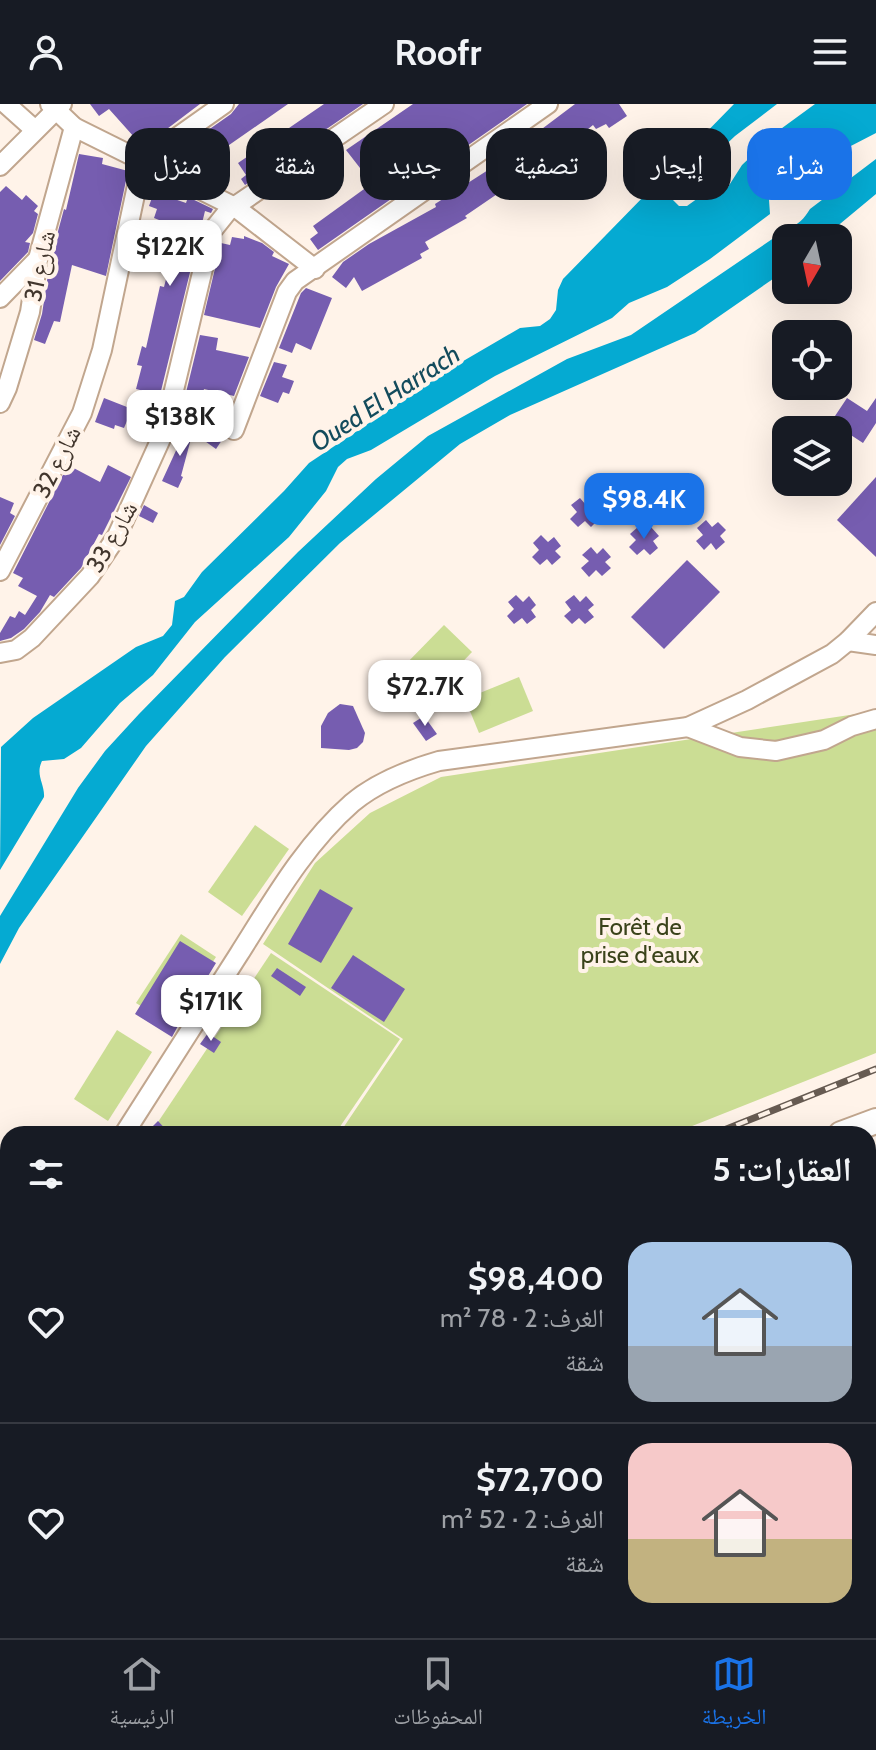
<!DOCTYPE html>
<html lang="ar">
<meta charset="utf-8">
<style>
:root{--surface:#171b24;--page:#242831;--text:#f1f3f6;--muted:#9ea1a6;--line:#363941;--accent:#1a73e8}
body{margin:0;font-family:Cabin,"Noto Naskh Arabic",sans-serif;background:var(--page);color:var(--text);direction:rtl;height:100vh;display:flex;flex-direction:column;font-size:30px;white-space:nowrap}
*{box-sizing:border-box;margin:0}
p{font-size:26px;color:var(--muted)}
.icon{flex:none;width:44px;height:44px;fill:none;stroke:currentColor;stroke-width:2;stroke-linecap:round;stroke-linejoin:round}
.map{position:relative;flex:1;overflow:hidden;direction:ltr}
.drawer{position:absolute;left:0px;top:1022px;width:876px;height:512px;display:flex;flex-direction:column;background:var(--surface);border-radius:24px 24px 0 0;box-shadow:0 8px 32px #0002;direction:rtl}
.drawer>*{flex:none}
.banner{position:absolute;left:24px;top:24px;width:828px;height:72px;direction:rtl;display:flex;gap:16px}
.needle{width:52px;rotate:189deg}
.tools{position:absolute;left:772px;top:120px;display:grid;gap:16px}
.tools a{display:grid;place-items:center;width:80px;height:80px;border-radius:16px;background:var(--surface);box-shadow:0 8px 32px #0002;font-size:40px}
.price{position:absolute;translate:-50% -68px;padding:0 18px;border-radius:16px;background:#fff;color:#222;font-size:26px;line-height:52px;filter:drop-shadow(0 2px 4px #0008)}
.price::after{content:'';position:absolute;left:50%;top:48px;width:24px;height:18px;margin-left:-12px;background:inherit;clip-path:polygon(0 0,100% 0,50% 100%)}
.price.selected{background:var(--accent);color:#fff}
ul{padding:0;list-style:none}
li{display:flex;align-items:center;gap:24px;height:200px;padding:0 24px}
li+li{border-top:2px solid var(--line)}
li span{display:grid;place-items:center;flex:none;width:224px;height:160px;border-radius:24px;color:#555}
li>.icon{margin-inline-start:auto}
span .icon{width:96px;height:96px;fill:#fffc;stroke-width:1}
li b{font-size:34px}
h2{display:flex;justify-content:space-between;align-items:center;height:96px;padding:0 24px;font-size:34px}
.tag{padding:0 28px;border-radius:24px;background:var(--surface);box-shadow:0 8px 32px #0002;font-size:28px;line-height:72px}
.tag.selected{background:var(--accent);color:#fff}
header{display:flex;justify-content:space-between;align-items:center;height:104px;padding:0 24px;background:var(--surface);font-size:36px;font-weight:700}
.tab-bar{display:flex;justify-content:space-around;align-items:center;height:112px;border-top:2px solid var(--line);background:var(--surface);font-size:22px;color:var(--muted)}
.tab-bar a{display:grid;justify-items:center;gap:4px}
.tab-bar .selected{color:var(--accent)}
.map>svg:first-child{display:block}
.built{fill:#ffead8}
.green{fill:#cbdd94}
.water{fill:#05aad2}
.building{fill:#765db0}
.lines{fill:none;stroke-linecap:round;stroke-linejoin:round}
.minor-casing{stroke:#c1a68e;stroke-width:22}
.major-casing{stroke:#c1a68e;stroke-width:28}
.minor{stroke:#fff;stroke-width:18}
.major{stroke:#fff;stroke-width:24}
.rail-casing{stroke:#675b52;stroke-width:7}
.rail{stroke:#fff3e9;stroke-width:4;stroke-dasharray:12;stroke-linecap:butt}
.labels{text-anchor:middle;stroke-width:8;stroke-linejoin:round;paint-order:stroke}
.street-label{font-size:24px;fill:#42362d;stroke:#fff3e9}
.park-label{font-size:24px;fill:#3a431a;stroke:#fff3e9}
.water-label{font-size:26px;font-style:italic;fill:#134b5c;stroke:#fff3e9}
</style>
<header><svg class="icon" aria-label="menu" viewBox="0 0 24 24"><path d="M4 6h16M4 12h16M4 18h16"/></svg>Roofr<svg class="icon" aria-label="person" viewBox="0 0 24 24"><circle cx="12" cy="8" r="4"/><path d="M4 21q1-7 8-7t8 7"/></svg></header>
<div class="map">
<svg width="876" height="1534" viewBox="0 0 876 1534">
<rect width="100%" height="100%" fill="#fff3e9"/>
<g class="built">
<polygon points="876,1270 876,1416 868,1424 868,1271"/>
<polygon points="876,1439 876,1534 756,1534 764,1526 868,1526 868,1447"/>
</g>
<g class="green">
<polygon points="444,521 472,548 430,592 401,565"/>
<polygon points="519,573 533,607 479,629 465,595"/>
<polygon points="876,607 876,949 672,1030 339,1030 403,935 263,840 315,759 370,709 441,673"/>
<polygon points="255,721 289,745 242,812 208,788"/>
<polygon points="181,830 216,853 171,921 136,899"/>
<polygon points="271,849 400,935 335,1030 150,1030"/>
<polygon points="117,926 152,948 108,1017 74,995"/>
</g>
<g class="water">
<path d="M 734,0 L 777,0 L 735,32 L 675,89 L 672,95 L 679,102 L 687,102 L 712,84 L 728,83 L 742,61 L 778,27 L 815,0 L 876,0 L 876,29 L 845,45 L 803,79 L 776,80 L 769,96 L 770,110 L 710,155 L 667,183 L 629,199 L 612,214 L 495,272 L 371,346 L 347,355 L 338,363 L 326,387 L 289,433 L 195,518 L 153,571 L 120,599 L 81,644 L 64,655 L 42,657 C 35,671 45,680 44,693 L 0,766 L 1,643 L 33,614 L 136,543 L 163,532 L 172,521 L 175,497 L 184,493 L 202,468 L 284,387 L 309,359 L 453,263 L 520,224 L 540,222 L 550,215 L 556,206 L 558,186 L 563,175 Z"/>
<path d="M 876,55 L 876,90 L 823,134 L 786,134 L 786,166 L 695,229 L 510,311 L 460,340 L 340,439 L 225,553 L 146,642 L 19,824 L 0,860 L 0,812 L 78,684 L 105,647 L 139,610 L 298,448 L 376,375 L 428,332 L 567,255 L 631,231 L 787,125 C 798,121 804,115 810,105 Z"/>
</g>
<g class="building">
<polygon points="90,0 200,0 143,43 109,5 99,12"/>
<polygon points="239,0 288,0 209,55 211,59 195,70 167,55 231,10"/>
<polygon points="324,0 363,0 245,81 241,75 246,71 238,59"/>
<polygon points="413,0 527,0 318,146 310,135 318,129 313,122 389,67 376,52 360,64 346,46"/>
<polygon points="575,0 619,0 627,12 609,24 606,20 596,25 593,21 566,43 465,112 467,114 425,138 429,145 420,150 422,154 362,187 354,173 346,184 332,173 343,158 369,140 436,103 435,100 485,68"/>
<polygon points="79,50 103,54 102,60 128,67 106,172 72,161 60,218 54,217 45,240 34,236 42,210 50,157 64,105 66,106"/>
<polygon points="6,82 22,96 26,91 38,102 34,107 38,110 33,129 25,138 30,139 28,148 0,177 0,88"/>
<polygon points="154,88 186,99 188,93 213,105 211,109 205,107 160,291 136,285 142,262 137,261 142,242 146,244 160,182 164,183 179,124 154,114 157,105 149,102"/>
<polygon points="244,132 262,139 274,148 272,152 289,160 276,183 260,224 204,211 221,139 230,141 232,133 244,135"/>
<polygon points="306,184 332,194 311,246 296,239 292,249 279,244 301,189"/>
<polygon points="200,231 218,234 216,246 249,253 234,292 204,285 198,309 182,305"/>
<polygon points="274,258 287,261 282,273 294,277 289,290 283,288 278,299 260,292"/>
<polygon points="104,294 132,305 124,324 115,321 114,325 95,318"/>
<polygon points="847,294 867,307 876,294 876,319 863,339 831,318"/>
<polygon points="191,314 196,316 181,372 183,373 178,384 162,377"/>
<polygon points="211,322 224,333 216,345 202,335"/>
<polygon points="68,361 100,378 108,361 131,373 102,431 99,430 81,464 54,493 50,491 40,508 24,525 11,534 0,537 0,529 10,512 15,514 19,507 25,511 37,492 18,482 23,474 13,469"/>
<polygon points="876,373 876,453 837,416"/>
<polygon points="796,378 841,378 831,391 821,384 815,392"/>
<polygon points="668,385 674,391 680,386 688,395 682,400 688,406 679,414 673,408 666,414 658,405 665,399 659,392"/>
<polygon points="0,393 14,399 10,409 15,412 0,441"/>
<polygon points="580,394 586,401 592,395 600,404 594,409 599,415 591,423 585,417 578,423 570,415 577,408 571,401"/>
<polygon points="144,401 158,409 153,419 139,412"/>
<polygon points="706,416 712,423 718,418 726,426 720,432 725,438 716,446 711,439 704,446 696,437 703,431 697,424"/>
<polygon points="639,422 645,429 651,423 659,432 653,437 658,444 650,451 644,445 637,451 629,443 636,436 630,430"/>
<polygon points="541,431 548,438 554,433 561,442 555,447 561,453 552,461 547,455 540,461 532,453 539,446 533,439"/>
<polygon points="591,443 597,450 603,444 611,453 605,458 611,464 602,472 596,466 589,473 581,464 589,457 582,451"/>
<polygon points="687,456 720,488 664,545 631,513"/>
<polygon points="516,491 523,498 529,492 536,501 531,506 536,513 527,520 522,514 514,520 507,512 514,505 508,498"/>
<polygon points="574,491 580,498 586,492 594,501 588,506 594,513 585,520 579,514 572,520 564,512 571,506 565,498"/>
<polygon points="340,600 353,602 365,629 363,638 357,644 349,646 321,644 321,622 328,609"/>
<polygon points="424,612 437,630 426,637 413,619"/>
<polygon points="320,785 353,804 321,859 288,840"/>
<polygon points="180,837 216,859 205,877 199,872 172,916 179,920 172,933 135,910"/>
<polygon points="353,851 405,885 384,918 331,884"/>
<polygon points="277,864 306,883 300,892 271,872"/>
<polygon points="235,899 245,905 237,919 227,913"/>
<polygon points="208,929 221,938 214,949 200,940"/>
<polygon points="158,1017 170,1030 155,1030 150,1025"/>
</g>
<g class="lines">
<defs>
<g id="minor">
<polyline points="6,0 35,26"/>
<polyline points="50,0 74,23 235,103 315,165"/>
<polyline points="0,62 62,0"/>
<polyline points="0,194 38,155"/>
<polyline points="0,299 7,284 30,208 38,155 74,23"/>
<polyline points="234,326 287,188 295,177 548,0"/>
<polyline points="0,467 82,309 102,246 142,58 224,0"/>
<polyline points="848,537 876,541"/>
<polyline points="0,549 16,546 32,534 90,472 117,432 164,328 212,127 228,107 384,0"/>
<polyline points="688,623 740,643 776,647 824,636 852,622 876,615"/>
<path d="M 124,1030 C 162,970 200,910 239,850 C 272,798 305,740 352,699 C 377,678 408,666 439,657 L 688,623 L 747,596 L 832,550 L 848,537 L 876,508"/>
<polyline points="868,1081 876,1078"/>
<polyline points="0,1212 8,1204"/>
<polyline points="868,1249 876,1251"/>
<polyline points="868,1438 876,1430"/>
<polyline points="0,1460 8,1462"/>
<polyline points="188,1526 232,1534"/>
<polyline points="0,1530 49,1526"/>
<polyline points="252,1534 265,1526"/>
</g>
<g id="major">
<polyline points="841,1030 876,1017"/>
<polyline points="0,1325 8,1322"/>
</g>
</defs>
<use href="#minor" class="minor-casing"/>
<use href="#major" class="major-casing"/>
<use href="#minor" class="minor"/>
<use href="#major" class="major"/>
<defs>
<g id="rail">
<polyline points="714,1030 876,965"/>
<polyline points="0,1285 8,1282"/>
</g>
</defs>
<use href="#rail" class="rail-casing"/>
<use href="#rail" class="rail"/>
</g>
<g class="labels">
<g class="street-label">
<text transform="translate(40 162) rotate(-78)" y="8">شارع 31</text>
<text transform="translate(57 358) rotate(-63)" y="8">شارع 32</text>
<text transform="translate(112 433) rotate(-60)" y="8">شارع 33</text>
</g>
<g class="park-label">
<text x="640" y="831">Forêt de<tspan x="640" dy="28">prise d'eaux</tspan></text>
</g>
<g class="water-label">
<text transform="translate(385 294) rotate(-33)" y="9">Oued El Harrach</text>
</g>
</g>
</svg>
<div class="tools">
<a><svg class="needle" viewBox="-14 -14 28 28"><path d="M0-13l5 13h-10z" fill="#e53935"/><path d="M0 13l5-13h-10z" fill="#9ea1a6"/></svg></a>
<a><svg class="icon" aria-label="locate" viewBox="0 0 24 24"><circle cx="12" cy="12" r="6"/><path d="M12 2v4M12 18v4M2 12h4M18 12h4"/></svg></a>
<a><svg class="icon" aria-label="layers" viewBox="0 0 24 24"><path d="M12 4l9 5-9 5-9-5zM3 14l9 5 9-5"/></svg></a>
</div>
<b class="price" style="left:170px;top:184px">$122K</b>
<b class="price" style="left:180px;top:354px">$138K</b>
<b class="price selected" style="left:644px;top:437px">$98.4K</b>
<b class="price" style="left:425px;top:624px">$72.7K</b>
<b class="price" style="left:211px;top:939px">$171K</b>
<div class="banner">
<a class="tag selected">شراء</a>
<a class="tag">إيجار</a>
<a class="tag">تصفية</a>
<a class="tag">جديد</a>
<a class="tag">شقة</a>
<a class="tag">منزل</a>
</div>
<section class="drawer">
<h2>العقارات: 5<svg class="icon" aria-label="filters" viewBox="0 0 24 24"><path d="M4 7h16M4 17h16"/><circle cx="9" cy="7" r="2"/><circle cx="15" cy="17" r="2"/></svg></h2>
<ul>
<li><span style="background:linear-gradient(#a9c7e8 65%,#9aa5b1 0)"><svg class="icon" aria-label="home" viewBox="0 0 24 24"><path d="M3 11l9-7 9 7M6 9v11h12V9"/></svg></span><div><b>$98,400</b><p>الغرف: 2 · 78 m²</p><p>شقة</p></div><svg class="icon" aria-label="heart" viewBox="0 0 24 24"><path d="M12 20l-8-8c-3-5 5-10 8-4 3-6 11-1 8 4z"/></svg></li>
<li><span style="background:linear-gradient(#f6c9c9 60%,#c2b280 0)"><svg class="icon" aria-label="home" viewBox="0 0 24 24"><path d="M3 11l9-7 9 7M6 9v11h12V9"/></svg></span><div><b>$72,700</b><p>الغرف: 2 · 52 m²</p><p>شقة</p></div><svg class="icon" aria-label="heart" viewBox="0 0 24 24"><path d="M12 20l-8-8c-3-5 5-10 8-4 3-6 11-1 8 4z"/></svg></li>
</ul>
</section>
</div>
<nav class="tab-bar">
<a class="selected"><svg class="icon" aria-label="map" viewBox="0 0 24 24"><path d="M3 6l6-2 6 2 6-2v14l-6 2-6-2-6 2zM9 4v14M15 6v14"/></svg>الخريطة</a>
<a><svg class="icon" aria-label="saved" viewBox="0 0 24 24"><path d="M7 4h10v16l-5-4-5 4z"/></svg>المحفوظات</a>
<a><svg class="icon" aria-label="home" viewBox="0 0 24 24"><path d="M3 11l9-7 9 7M6 9v11h12V9"/></svg>الرئيسية</a>
</nav>
